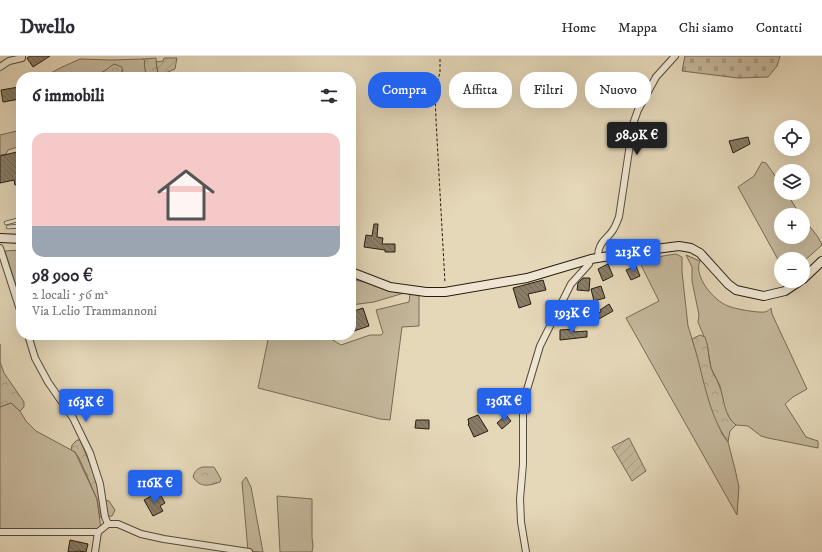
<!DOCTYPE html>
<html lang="it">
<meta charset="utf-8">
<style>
:root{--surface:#fff;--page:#f2f2f3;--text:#2b2b33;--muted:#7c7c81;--line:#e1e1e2;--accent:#2563eb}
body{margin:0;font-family:"IM FELL DW Pica",serif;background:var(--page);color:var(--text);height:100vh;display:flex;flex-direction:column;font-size:15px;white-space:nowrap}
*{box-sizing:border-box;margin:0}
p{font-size:13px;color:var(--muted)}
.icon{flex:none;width:22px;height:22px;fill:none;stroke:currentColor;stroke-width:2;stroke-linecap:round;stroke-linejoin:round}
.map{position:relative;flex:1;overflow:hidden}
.panel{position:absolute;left:16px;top:16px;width:340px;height:268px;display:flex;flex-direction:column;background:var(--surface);border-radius:16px;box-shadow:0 4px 16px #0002}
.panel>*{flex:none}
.hud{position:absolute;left:368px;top:16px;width:380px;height:36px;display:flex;gap:8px}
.buttons{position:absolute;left:774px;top:64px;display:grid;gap:8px}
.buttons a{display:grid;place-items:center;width:36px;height:36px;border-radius:50%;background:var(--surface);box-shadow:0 4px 16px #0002;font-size:20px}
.price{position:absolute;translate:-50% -34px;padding:0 9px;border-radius:4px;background:var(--accent);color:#fff;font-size:13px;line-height:26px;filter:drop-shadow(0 1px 2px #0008)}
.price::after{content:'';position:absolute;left:50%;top:24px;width:12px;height:9px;margin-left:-6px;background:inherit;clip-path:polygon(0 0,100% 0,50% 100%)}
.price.selected{background:#222;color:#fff}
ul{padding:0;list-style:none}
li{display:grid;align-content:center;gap:8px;height:212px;padding:0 16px}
li span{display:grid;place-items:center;height:124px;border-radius:12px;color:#555}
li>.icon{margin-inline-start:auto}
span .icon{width:72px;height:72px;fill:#fffc;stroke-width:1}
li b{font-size:17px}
h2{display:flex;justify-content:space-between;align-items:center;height:48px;padding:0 16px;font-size:17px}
.pill{padding:0 14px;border-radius:16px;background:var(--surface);box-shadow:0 4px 16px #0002;font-size:14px;line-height:36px}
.pill.selected{background:var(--accent);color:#fff}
header{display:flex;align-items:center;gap:24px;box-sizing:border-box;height:56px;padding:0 20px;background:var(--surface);border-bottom:1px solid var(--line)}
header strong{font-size:19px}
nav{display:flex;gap:22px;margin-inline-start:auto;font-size:14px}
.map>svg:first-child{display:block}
.grass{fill:#c5b89c;stroke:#766a56}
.forest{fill:url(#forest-crowns);stroke:#766a56}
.cemetery{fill:url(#cemetery-stones);stroke:#766a56}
.garden{fill:url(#garden-furrows);stroke:#766a56}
.building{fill:url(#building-back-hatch);stroke:#271d10}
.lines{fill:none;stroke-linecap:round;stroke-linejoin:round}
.lane-casing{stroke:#564c3a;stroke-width:4.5}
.street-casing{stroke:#564c3a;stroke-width:8}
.secondary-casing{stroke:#271d10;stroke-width:10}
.path{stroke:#271d10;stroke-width:1;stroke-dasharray:3 2;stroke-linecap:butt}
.lane{stroke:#eee6d2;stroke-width:3}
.street{stroke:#eee6d2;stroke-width:6}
.secondary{stroke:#eee6d2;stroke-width:8}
</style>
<header>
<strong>Dwello</strong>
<nav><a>Home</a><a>Mappa</a><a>Chi siamo</a><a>Contatti</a></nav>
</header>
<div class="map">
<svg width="822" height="496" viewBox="0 0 822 496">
<defs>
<pattern id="forest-crowns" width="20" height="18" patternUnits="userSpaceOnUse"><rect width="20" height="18" fill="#c5b89c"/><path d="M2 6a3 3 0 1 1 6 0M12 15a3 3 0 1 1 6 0" fill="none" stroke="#a99e85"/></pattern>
<pattern id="cemetery-stones" width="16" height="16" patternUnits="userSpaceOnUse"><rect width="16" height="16" fill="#c5b89c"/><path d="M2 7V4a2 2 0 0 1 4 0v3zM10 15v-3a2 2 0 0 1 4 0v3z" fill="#a99e85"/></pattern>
<pattern id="garden-furrows" width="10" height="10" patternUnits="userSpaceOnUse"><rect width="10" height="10" fill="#c5b89c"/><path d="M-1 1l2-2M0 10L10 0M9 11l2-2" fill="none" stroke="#a99e85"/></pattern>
<pattern id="building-back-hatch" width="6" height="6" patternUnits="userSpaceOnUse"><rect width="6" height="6" fill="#8a7e68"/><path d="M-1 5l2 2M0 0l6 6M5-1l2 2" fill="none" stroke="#716754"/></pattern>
</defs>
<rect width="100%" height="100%" fill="#e5d8b9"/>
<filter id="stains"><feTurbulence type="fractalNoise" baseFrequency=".005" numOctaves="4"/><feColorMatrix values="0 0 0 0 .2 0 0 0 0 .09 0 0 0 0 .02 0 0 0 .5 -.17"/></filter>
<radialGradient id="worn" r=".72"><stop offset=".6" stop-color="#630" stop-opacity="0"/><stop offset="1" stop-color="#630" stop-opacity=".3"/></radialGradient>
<g class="grass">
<path d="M 80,3 L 111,4 L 143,3 L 145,4 C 143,10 147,15 145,21 L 124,21 L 122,18 L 123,14 L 114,8 C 96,26 67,21 44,21 L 60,12 Z"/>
<polygon points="21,74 21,90 8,94 6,98 0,99 0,79"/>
<polygon points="762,106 766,107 781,128 781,137 787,137 800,159 781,159 781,181 803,181 803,162 818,181 822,189 803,206 803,203 781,203 781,209 738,131 754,120"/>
<polygon points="21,194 21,238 19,239 5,195"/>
<polygon points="676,198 682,201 682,216 688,270 699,305 706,333 722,378 728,386 735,413 739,431 737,459 626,262 659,245 640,207 663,200"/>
<path d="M 686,199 L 700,205 C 693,220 714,245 728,250 C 735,253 758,257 765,256 C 768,255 769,254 771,252 L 772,258 L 807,333 L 793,341 L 785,348 L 806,381 L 818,385 L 818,392 L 768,382 L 761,380 L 748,370 L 736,369 L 732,366 L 725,354 L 720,330 L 711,312 L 707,288 L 698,266 L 699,259 L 692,225 L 692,211 Z"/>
<polygon points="351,224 355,224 405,235 404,237 374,246 351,249"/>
<polygon points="410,238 419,238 419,270 402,271 390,364 380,363 258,332 269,279 328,279 331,283 341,289 370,279 381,279 383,277 376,254 409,246"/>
<polygon points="11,347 20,355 26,365 36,375 75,396 97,443 101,473 82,474 0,473 0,351"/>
<polygon points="246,421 251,431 263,496 248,495 242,426"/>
<polygon points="277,440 312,443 312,481 313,490 312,496 280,496"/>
</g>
<g class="forest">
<path d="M 156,2 L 158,21 L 145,21 C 147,14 143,11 145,5 L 143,3 Z"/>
<polygon points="114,8 122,11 122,18 124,21 87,21 103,16"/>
<path d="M 700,279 L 705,281 C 709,291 708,302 711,312 C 713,318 717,323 719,329 C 725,343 723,359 736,369 L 730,375 L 728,386 C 707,357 703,316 692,283 Z"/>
<polygon points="0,288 0,306 4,317 24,346 24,351 20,355 11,347 0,351"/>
<polygon points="77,384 80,384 105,444 109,445 115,454 112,460 100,461 97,443 79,402 75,396 71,394 72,389"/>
<path d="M 203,411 L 214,411 L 221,423 L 220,426 C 209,430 200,432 193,421 C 195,415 196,413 203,411 Z"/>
</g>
<polygon class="cemetery" points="685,0 780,0 777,10 768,21 738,22 682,15"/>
<g class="garden">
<polygon points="164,2 177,2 175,13 163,18 158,17 156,6 163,5"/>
<polygon points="629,382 646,415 632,425 612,391"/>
</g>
<g class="building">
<polygon points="30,0 50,0 33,11 27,2"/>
<polygon points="19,31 20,43 3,46 1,34"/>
<polygon points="748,81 750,88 733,97 729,85"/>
<polygon points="21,95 21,127 15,129 14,124 0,127 0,100"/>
<polygon points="374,168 378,168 377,181 383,182 382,188 395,188 395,196 385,196 385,194 364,191 366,179 372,180"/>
<polygon points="608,208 613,220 603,225 598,213"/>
<polygon points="636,210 640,220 631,224 626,214"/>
<polygon points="583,222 590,222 589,235 577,234 578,227"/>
<polygon points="543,224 546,234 528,238 531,248 519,252 513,232"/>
<polygon points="601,230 605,242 594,245 591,233"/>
<polygon points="609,248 613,255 590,268 587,262 601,256 600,254"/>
<polygon points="565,250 572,250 572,253 575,253 575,261 565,262"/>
<polygon points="363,252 369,270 351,276 351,256"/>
<polygon points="574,273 574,276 587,275 587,281 560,284 560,274"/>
<polygon points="478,359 488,375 474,381 468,368 469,368 468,363"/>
<polygon points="506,359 511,365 502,373 497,367"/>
<polygon points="416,364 429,364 429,373 415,372"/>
<polygon points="159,436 165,447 160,450 163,455 153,460 144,444"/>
<polygon points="70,484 88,488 86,496 77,495 77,496 68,496"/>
</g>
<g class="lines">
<defs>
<g id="lane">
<polyline points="6,167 21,163"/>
<polyline points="8,171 21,170"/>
</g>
<g id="street">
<polyline points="0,11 9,5 22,2 22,0"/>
<polyline points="0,192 21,257"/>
<path d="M 598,202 C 598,185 606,185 613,174 C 616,170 617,165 619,161 L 633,68 L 638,54 L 656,21 L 675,0"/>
<polyline points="28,279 35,302 48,326 73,362 90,397 100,428 105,461 108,468"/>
<polyline points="0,476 98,476 108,468 118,468 141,478 164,483 249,496"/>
<polyline points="95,496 98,476"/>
<polyline points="526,496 521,466 520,443 523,408 523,347 540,290 571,228 589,208 591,203"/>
</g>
<g id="secondary">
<polyline points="0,182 21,183"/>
<polyline points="351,216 390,231 426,236 445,236 527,222 591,203 640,195 679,190 691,192 700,197 728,228 736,234 764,240 785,235 800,225"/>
<polyline points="803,223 822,205"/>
</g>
</defs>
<use href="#lane" class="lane-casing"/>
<use href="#street" class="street-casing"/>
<use href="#secondary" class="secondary-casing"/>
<polyline class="path" points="440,3 440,16 435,37 436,64 445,227"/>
<use href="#lane" class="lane"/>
<use href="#street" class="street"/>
<use href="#secondary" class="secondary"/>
</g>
<rect width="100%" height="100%" filter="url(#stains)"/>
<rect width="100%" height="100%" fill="url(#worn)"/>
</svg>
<div class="buttons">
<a><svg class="icon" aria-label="locate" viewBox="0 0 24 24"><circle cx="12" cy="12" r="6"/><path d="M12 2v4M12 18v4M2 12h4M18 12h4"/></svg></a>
<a><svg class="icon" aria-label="layers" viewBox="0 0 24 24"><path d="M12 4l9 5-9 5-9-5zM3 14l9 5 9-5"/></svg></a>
<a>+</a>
<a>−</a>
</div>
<b class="price selected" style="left:637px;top:100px">98.9K €</b>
<b class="price" style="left:633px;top:217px">213K €</b>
<b class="price" style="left:572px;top:278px">193K €</b>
<b class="price" style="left:504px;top:366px">136K €</b>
<b class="price" style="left:86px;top:367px">163K €</b>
<b class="price" style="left:155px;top:448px">116K €</b>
<div class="hud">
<a class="pill selected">Compra</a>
<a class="pill">Affitta</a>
<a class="pill">Filtri</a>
<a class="pill">Nuovo</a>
</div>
<section class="panel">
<h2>6 immobili<svg class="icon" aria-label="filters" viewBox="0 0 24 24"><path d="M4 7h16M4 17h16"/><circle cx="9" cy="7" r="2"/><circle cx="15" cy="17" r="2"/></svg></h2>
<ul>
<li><span style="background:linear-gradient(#f6c9c9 75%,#9aa5b1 0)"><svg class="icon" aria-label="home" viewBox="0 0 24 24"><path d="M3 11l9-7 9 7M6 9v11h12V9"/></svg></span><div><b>98 900 €</b><p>2 locali · 56 m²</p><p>Via Lelio Trammannoni</p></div></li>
</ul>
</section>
</div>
